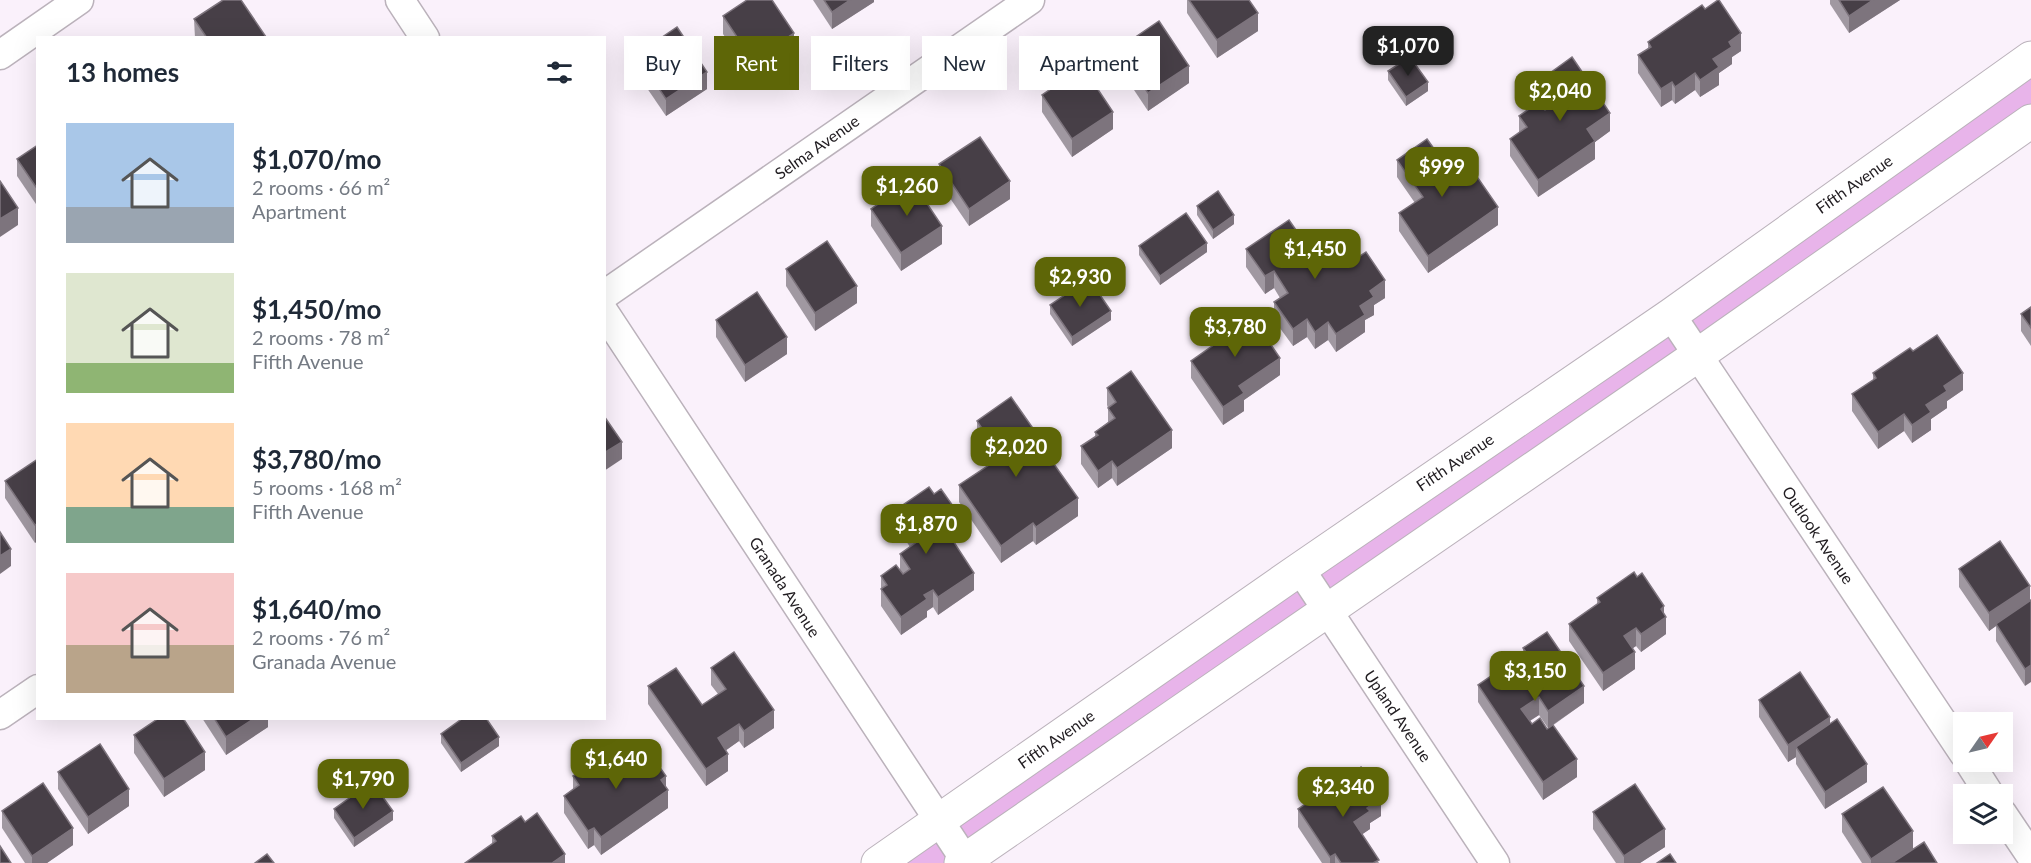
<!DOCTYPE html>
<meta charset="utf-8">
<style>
:root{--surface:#fff;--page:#f2f2f3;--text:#1f2937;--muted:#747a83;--accent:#5e6607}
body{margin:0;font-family:Lato,sans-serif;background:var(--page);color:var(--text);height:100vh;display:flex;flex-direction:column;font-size:22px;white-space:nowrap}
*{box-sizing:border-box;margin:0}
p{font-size:20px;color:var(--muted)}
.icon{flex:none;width:33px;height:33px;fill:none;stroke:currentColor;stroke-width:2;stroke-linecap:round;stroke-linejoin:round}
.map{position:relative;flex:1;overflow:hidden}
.details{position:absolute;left:36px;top:36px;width:570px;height:684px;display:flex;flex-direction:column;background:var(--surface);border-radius:0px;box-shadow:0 6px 24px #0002}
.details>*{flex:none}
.guide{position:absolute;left:624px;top:36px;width:570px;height:54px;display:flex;gap:12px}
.needle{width:39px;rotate:56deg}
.buttons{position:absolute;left:1953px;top:712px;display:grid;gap:12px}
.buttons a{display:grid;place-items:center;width:60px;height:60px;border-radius:0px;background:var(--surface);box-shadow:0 6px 24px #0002;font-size:30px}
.price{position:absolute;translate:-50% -51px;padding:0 14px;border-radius:12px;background:var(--accent);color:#fff;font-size:20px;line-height:39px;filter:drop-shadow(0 2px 3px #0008)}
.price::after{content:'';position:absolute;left:50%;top:36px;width:18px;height:14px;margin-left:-9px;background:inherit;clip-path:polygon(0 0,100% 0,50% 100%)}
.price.on{background:#222;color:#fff}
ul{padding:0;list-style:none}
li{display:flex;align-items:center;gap:18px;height:150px;padding:0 30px}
li span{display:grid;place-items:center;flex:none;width:168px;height:120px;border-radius:0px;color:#555}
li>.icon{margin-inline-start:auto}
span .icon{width:72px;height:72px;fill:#fffc;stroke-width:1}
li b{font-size:26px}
h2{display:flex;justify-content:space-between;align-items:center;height:72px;padding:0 30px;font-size:26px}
.tag{padding:0 21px;border-radius:0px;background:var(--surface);box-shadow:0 6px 24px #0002;font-size:21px;line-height:54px}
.tag.on{background:var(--accent);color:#fff}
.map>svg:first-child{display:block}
.green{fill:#e8b4ea}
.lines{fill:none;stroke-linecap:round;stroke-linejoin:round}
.street-casing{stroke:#bbb2bb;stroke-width:31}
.secondary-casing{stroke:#bbb2bb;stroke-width:35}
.street{stroke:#fff;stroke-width:28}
.secondary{stroke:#fff;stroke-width:33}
.wall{fill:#a098a1;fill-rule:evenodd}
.shaded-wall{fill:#7d747d}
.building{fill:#473f47;stroke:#7d747d;stroke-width:1.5}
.labels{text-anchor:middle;stroke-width:6;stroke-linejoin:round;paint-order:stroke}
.street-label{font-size:16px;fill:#201c20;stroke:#fff}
</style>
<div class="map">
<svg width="2031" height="863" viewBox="0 0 2031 863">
<rect width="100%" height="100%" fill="#faf1fb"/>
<polygon class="green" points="2031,58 2031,121 961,863 878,863"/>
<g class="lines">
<defs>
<g id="street">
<polyline points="400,0 425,38"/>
<polyline points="0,55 79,0"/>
<polyline points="604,295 1030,0"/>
<polyline points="604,312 967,863"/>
<polyline points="1671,315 1964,754"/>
<polyline points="1300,569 1495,863"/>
<polyline points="0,715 38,689"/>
<polyline points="1969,762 1990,795"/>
<polyline points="2002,813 2031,856"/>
</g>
<g id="secondary">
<polyline points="878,863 1300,569 1671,315 2031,58"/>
<polyline points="961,863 1698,355 2031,121"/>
</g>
</defs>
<use href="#street" class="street-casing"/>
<use href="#secondary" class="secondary-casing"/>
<use href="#street" class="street"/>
<use href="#secondary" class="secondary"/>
</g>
<g class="wall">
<polygon points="813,0 874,0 874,2 832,29"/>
<polygon points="1187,0 1249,0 1258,31 1217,58 1187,13"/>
<polygon points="1830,0 1900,0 1849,33 1830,4"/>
<polygon points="1705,9 1741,51 1732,57 1732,64 1719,73 1719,85 1700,97 1695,90 1675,104 1672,100 1661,107 1638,73 1638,55 1648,49 1648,42"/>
<polygon points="723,16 794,51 753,78 723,34"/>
<polygon points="194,19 266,38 195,38"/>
<polygon points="1118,49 1189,83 1148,111 1118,66"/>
<polygon points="636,55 707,89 666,116 636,72"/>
<polygon points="1388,71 1428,91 1406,106 1388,80"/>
<polygon points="1546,76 1610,131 1595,142 1595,159 1538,197 1510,156 1510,139 1519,133 1519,116 1545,110 1554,105 1546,93"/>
<polygon points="1042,95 1113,129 1072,157 1042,112"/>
<polygon points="38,145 38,207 17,176 17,159"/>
<polygon points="1397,160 1447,167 1498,225 1428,273 1399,231 1399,213 1415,203 1397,177"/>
<polygon points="939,164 1010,199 969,226 939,182"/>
<polygon points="1197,206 1234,224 1213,239 1197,215"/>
<polygon points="871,209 942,244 901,271 871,226"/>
<polygon points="1139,246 1207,252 1160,285 1139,255"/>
<polygon points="1246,249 1309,249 1328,265 1348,264 1385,298 1374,305 1374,315 1365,320 1365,332 1336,352 1328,340 1315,349 1307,337 1293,346 1274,320 1274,302 1280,298 1274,288 1265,294 1246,267"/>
<polygon points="786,269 857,303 815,331 786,286"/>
<polygon points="1050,305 1111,320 1072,346 1050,314"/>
<polygon points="2031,307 2031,346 2021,331 2021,314"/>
<polygon points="716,320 787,354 745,382 716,337"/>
<polygon points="1217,332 1280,375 1244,400 1244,411 1223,425 1191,378 1191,361 1217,343"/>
<polygon points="1913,351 1963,390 1947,401 1947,408 1931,419 1931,430 1912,443 1904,431 1878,449 1852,411 1852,394 1873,380 1873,373"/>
<polygon points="1107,388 1172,448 1117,486 1112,478 1098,488 1081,464 1081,446 1095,437 1095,432 1108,422 1108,408 1107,405"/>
<polygon points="977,421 1037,450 1078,516 1036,545 1033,541 1001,563 959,502 959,485 993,462 977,438"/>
<polygon points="38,459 35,543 5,498 5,481"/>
<polygon points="934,494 953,524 952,524 953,541 974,590 938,615 933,607 927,611 927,617 901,635 881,606 881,576 900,570 900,554 910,547 897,527 897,509"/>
<polygon points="1959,569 2030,601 2025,686 1996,641 1996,626 1989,631 1959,587"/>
<polygon points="1597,598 1664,614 1666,634 1641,652 1636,646 1633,648 1635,669 1603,691 1569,641 1569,624 1597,604"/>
<path d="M 1523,648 L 1584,703 L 1552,726 L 1577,777 L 1543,800 L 1478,702 L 1478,685 L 1523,654 ZM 1539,715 L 1548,728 L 1547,729 L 1532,724 L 1530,721 Z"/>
<polygon points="711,668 774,728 744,748 739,741 726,750 728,771 706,786 648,704 648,686 702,705 718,694 711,685"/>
<polygon points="1759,700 1830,724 1867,782 1825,809 1796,764 1796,757 1788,762 1759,717"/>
<polygon points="202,718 268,718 268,727 226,755"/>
<polygon points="441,734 499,746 461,772 441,743"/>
<polygon points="134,735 205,770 164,797 134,753"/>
<polygon points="602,769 666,787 668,808 601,855 594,845 588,849 564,813 564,796 573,789 573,776"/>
<polygon points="58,772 129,806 88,834 58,789"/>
<polygon points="334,809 393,820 354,847 334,818"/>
<polygon points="1298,809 1381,816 1370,823 1370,829 1362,834 1379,863 1322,863 1298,827"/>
<polygon points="2,811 73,845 47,863 25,863 2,828"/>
<polygon points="1593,812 1665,847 1640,863 1616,863 1593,829"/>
<polygon points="1842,814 1892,863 1862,863 1842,832"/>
<polygon points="525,822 565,863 492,844 492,836"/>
</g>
<g class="shaded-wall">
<polygon points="850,0 874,0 874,2 832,29 832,12"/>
<polygon points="1873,0 1900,0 1849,33 1849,16"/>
<polygon points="1258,13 1258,31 1217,58 1217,40"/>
<polygon points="794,33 794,51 753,78 753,61"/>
<polygon points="1741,33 1741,51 1732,57 1732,64 1719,73 1719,85 1700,97 1700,80 1713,59 1729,42"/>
<polygon points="1189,66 1189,83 1148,111 1148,93"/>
<polygon points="707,72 707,89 666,116 666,99"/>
<polygon points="1695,73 1695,90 1675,104 1675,87"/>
<polygon points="1428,82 1428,91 1406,106 1406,97"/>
<polygon points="1672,82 1672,100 1661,107 1661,89"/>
<polygon points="1113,112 1113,129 1072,157 1072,139"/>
<polygon points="1610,113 1610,131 1595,142 1595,159 1538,197 1538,180 1587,129"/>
<polygon points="1010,181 1010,199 969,226 969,209"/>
<polygon points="1498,207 1498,225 1428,273 1428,256"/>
<polygon points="18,208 18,225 0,237 0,219"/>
<polygon points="1234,215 1234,224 1213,239 1213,230"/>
<polygon points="942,226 942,244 901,271 901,253"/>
<polygon points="1207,243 1207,252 1160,285 1160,276"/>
<polygon points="1274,271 1274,288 1265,294 1265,276"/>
<polygon points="1385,280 1385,298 1374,305 1374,315 1365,320 1365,332 1336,352 1336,334 1360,306 1370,291"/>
<polygon points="857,286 857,303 815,331 815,313"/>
<polygon points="1111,311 1111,320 1072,346 1072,337"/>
<polygon points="1307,319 1307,337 1293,346 1293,329"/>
<polygon points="1328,322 1328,340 1315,349 1315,332"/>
<polygon points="787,337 787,354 745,382 745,365"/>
<polygon points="1280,358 1280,375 1244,400 1244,411 1223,425 1223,407 1239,386"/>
<polygon points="1963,373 1963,390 1947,401 1947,408 1931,419 1931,430 1912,443 1912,425 1926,405 1944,386"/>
<polygon points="1904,414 1904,431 1878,449 1878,432"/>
<polygon points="1172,430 1172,448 1117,486 1117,468"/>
<polygon points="1037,434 1037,452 1026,460 1026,442"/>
<polygon points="622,442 622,459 604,471 604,453"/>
<polygon points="1112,461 1112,478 1098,488 1098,471"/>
<polygon points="1078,498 1078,516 1036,545 1036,527"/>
<polygon points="953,506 953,524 944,530 944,512"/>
<polygon points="38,523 38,541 35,543 35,525"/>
<polygon points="1033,523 1033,541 1001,563 1001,546"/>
<polygon points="953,525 953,543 946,530"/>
<polygon points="11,549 11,566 0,574 0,556"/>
<polygon points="974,573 974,590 938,615 938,597"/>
<polygon points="2030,586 2030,604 1996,624 1996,626 1989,631 1989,613"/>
<polygon points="933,590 933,607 927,611 927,617 901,635 901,617 924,595"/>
<polygon points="1664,606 1664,618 1666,617 1666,634 1641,652 1641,634 1661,609"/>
<polygon points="1636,628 1636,646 1624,654 1624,636"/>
<polygon points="1635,652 1635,669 1603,691 1603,673"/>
<polygon points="2031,665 2031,682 2025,686 2025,669"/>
<polygon points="1584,686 1584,703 1548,728 1548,711"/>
<polygon points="1539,697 1539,715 1521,726 1521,709"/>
<polygon points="774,710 774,728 744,748 744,731"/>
<polygon points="1830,717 1830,734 1796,747 1796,757 1788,762 1788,745"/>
<polygon points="255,718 268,718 268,727 226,755 226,737"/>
<polygon points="739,724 739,741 718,756 718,738"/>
<polygon points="499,737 499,746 461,772 461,763"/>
<polygon points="205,752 205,770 164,797 164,779"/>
<polygon points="728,754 728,771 706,786 706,769"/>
<polygon points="1577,759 1577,777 1543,800 1543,782"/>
<polygon points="1867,764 1867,782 1825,809 1825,792"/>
<polygon points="666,776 666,792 668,790 668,808 601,855 601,837 661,780"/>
<polygon points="129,789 129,806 88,834 88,817"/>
<polygon points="1381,798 1381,816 1370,823 1370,829 1354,840 1354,822 1367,808"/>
<polygon points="393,811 393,820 354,847 354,838"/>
<polygon points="73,828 73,845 47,863 32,863 32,856"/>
<polygon points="594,828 594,845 588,849 588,831"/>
<polygon points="1665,829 1665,847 1640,863 1624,863 1624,856"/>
<polygon points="1913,831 1913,849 1892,863 1871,863 1871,859"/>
<polygon points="565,854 565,863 552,863"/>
<polygon points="1335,854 1335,863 1330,863 1330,857"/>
</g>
<g class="building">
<polygon points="223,0 241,0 266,37 264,38 207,38 194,19"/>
<polygon points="747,0 772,0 794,33 753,61 723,16"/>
<polygon points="824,0 850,0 832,12"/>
<polygon points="1189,0 1249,0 1258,13 1217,40"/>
<polygon points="1718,0 1719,0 1741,33 1729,42 1732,47 1713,59 1719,67 1700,80 1695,73 1675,87 1672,82 1661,89 1638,55 1651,47 1648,42 1702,5 1705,9"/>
<polygon points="1839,0 1873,0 1849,16"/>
<polygon points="1159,21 1189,66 1148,93 1118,49"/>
<polygon points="677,27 707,72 666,99 636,55"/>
<polygon points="1410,57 1428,82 1406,97 1388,71"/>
<polygon points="1572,57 1610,113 1587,129 1595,141 1538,180 1510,139 1527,127 1519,116 1539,102 1545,110 1562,99 1546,76"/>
<polygon points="1083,67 1113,112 1072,139 1042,95"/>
<polygon points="980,137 1010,181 969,209 939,164"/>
<polygon points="1427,139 1447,167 1459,159 1465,168 1469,165 1498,207 1428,256 1399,213 1423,197 1397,160"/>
<polygon points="38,145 38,190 17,159"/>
<polygon points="0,181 18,208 0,219"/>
<polygon points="912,181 942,226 901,253 871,209"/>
<polygon points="1218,191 1234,215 1213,230 1197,206"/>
<polygon points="1186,213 1207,243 1160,276 1139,246"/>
<polygon points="1289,220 1309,249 1315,245 1328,265 1342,255 1348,264 1366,252 1385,280 1370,291 1374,297 1360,306 1365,315 1336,334 1328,322 1315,332 1307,319 1293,329 1274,302 1288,293 1274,271 1265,276 1246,249"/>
<polygon points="827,241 857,286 815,313 786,269"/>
<polygon points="1089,279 1111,311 1072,337 1050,305"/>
<polygon points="757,292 787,337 745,365 716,320"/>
<polygon points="2031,307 2031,328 2021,314"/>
<polygon points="1248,311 1280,358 1239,386 1244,393 1223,407 1191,361 1222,339 1217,332"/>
<polygon points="1937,335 1963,373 1944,386 1947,391 1926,405 1931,412 1912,425 1904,414 1878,432 1852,394 1876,378 1873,373 1910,348 1913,351"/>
<polygon points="1131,371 1172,430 1117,468 1112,461 1098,471 1081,446 1098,435 1095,432 1115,418 1108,408 1116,402 1107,388"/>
<polygon points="1011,397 1037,434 1026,442 1033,453 1042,447 1078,498 1036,527 1033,523 1001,546 959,485 1001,457 977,421"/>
<polygon points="604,416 622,442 604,453"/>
<polygon points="38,459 38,523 35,525 5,481"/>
<polygon points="929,487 934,494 941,489 953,506 944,512 953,525 946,530 974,573 938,597 933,590 924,595 927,599 901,617 881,589 887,585 881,576 896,565 903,574 910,569 900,554 918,541 897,509"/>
<polygon points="0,532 11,549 0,556"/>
<polygon points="2000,541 2030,586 1989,613 1959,569"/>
<polygon points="1634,572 1637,577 1642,573 1664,606 1661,609 1666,617 1641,634 1636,628 1624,636 1635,652 1603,673 1569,624 1600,602 1597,598"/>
<polygon points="2031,600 2031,665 2025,669 1996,624"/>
<polygon points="1547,632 1584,686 1548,711 1539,697 1521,709 1532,724 1540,718 1547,729 1553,725 1577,759 1543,782 1478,685 1526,652 1523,648"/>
<polygon points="734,652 774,710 744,731 739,724 718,738 728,754 706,769 648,686 676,668 702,705 726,689 711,668"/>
<polygon points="1800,672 1830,717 1788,745 1759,700"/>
<polygon points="159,718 183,718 205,752 164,779 134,735"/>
<polygon points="214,718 255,718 226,737"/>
<polygon points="463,718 486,718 499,737 461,763 441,734"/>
<polygon points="1837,719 1867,764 1825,792 1796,747"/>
<polygon points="642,742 666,776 661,780 668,790 601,837 594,828 588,831 564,796 579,785 573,776 596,760 602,769"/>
<polygon points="100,744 129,789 88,817 58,772"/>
<polygon points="1361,767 1381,798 1367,808 1370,811 1354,822 1379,860 1373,863 1341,863 1335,854 1330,857 1298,809"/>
<polygon points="372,782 393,811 354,838 334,809"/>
<polygon points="43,783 73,828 32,856 2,811"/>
<polygon points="1635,784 1665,829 1624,856 1593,812"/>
<polygon points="1883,787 1913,831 1871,859 1842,814"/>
<polygon points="537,813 565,854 552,863 465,863 496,841 492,836 521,816 525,822"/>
<polygon points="1924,842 1937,863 1892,863"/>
<polygon points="0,846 11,863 0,863"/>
<polygon points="267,854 274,863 255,863"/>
<polygon points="1670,854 1676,863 1657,863"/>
</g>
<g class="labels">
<g class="street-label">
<text transform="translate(817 147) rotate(-35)" y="6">Selma Avenue</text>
<text transform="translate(1854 184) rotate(-35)" y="6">Fifth Avenue</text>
<text transform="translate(1455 462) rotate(-34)" y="6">Fifth Avenue</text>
<text transform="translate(1818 535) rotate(56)" y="6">Outlook Avenue</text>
<text transform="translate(785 587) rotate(57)" y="6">Granada Avenue</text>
<text transform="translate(1398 716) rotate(56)" y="6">Upland Avenue</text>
<text transform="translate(1056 739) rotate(-35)" y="6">Fifth Avenue</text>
</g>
</g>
</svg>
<div class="buttons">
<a><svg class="needle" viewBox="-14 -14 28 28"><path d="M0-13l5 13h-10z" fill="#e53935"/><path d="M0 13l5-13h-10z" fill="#747a83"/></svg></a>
<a><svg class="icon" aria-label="layers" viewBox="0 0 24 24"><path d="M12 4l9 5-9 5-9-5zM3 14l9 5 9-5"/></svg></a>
</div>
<b class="price on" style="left:1408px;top:77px">$1,070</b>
<b class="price" style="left:1560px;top:122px">$2,040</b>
<b class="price" style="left:1442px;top:198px">$999</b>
<b class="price" style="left:907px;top:217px">$1,260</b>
<b class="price" style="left:1315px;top:280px">$1,450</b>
<b class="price" style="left:1080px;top:308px">$2,930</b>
<b class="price" style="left:1235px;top:358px">$3,780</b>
<b class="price" style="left:1016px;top:478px">$2,020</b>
<b class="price" style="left:926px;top:555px">$1,870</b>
<b class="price" style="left:1535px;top:702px">$3,150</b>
<b class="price" style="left:616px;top:790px">$1,640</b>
<b class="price" style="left:363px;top:810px">$1,790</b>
<b class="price" style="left:1343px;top:818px">$2,340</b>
<div class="guide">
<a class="tag">Buy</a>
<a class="tag on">Rent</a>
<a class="tag">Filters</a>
<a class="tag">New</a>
<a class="tag">Apartment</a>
</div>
<section class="details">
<h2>13 homes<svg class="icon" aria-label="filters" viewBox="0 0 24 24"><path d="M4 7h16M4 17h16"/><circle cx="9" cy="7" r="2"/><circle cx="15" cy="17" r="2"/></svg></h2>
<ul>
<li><span style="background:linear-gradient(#a9c7e8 70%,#9aa5b1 0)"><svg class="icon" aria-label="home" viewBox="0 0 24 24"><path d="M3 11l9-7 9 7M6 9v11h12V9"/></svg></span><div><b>$1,070/mo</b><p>2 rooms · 66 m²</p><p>Apartment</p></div></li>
<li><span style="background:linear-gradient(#dfe7d0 75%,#8fb573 0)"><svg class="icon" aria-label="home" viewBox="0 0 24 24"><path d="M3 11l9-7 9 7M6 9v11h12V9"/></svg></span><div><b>$1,450/mo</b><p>2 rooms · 78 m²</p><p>Fifth Avenue</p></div></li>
<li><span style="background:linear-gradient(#ffd9b3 70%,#7fa58c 0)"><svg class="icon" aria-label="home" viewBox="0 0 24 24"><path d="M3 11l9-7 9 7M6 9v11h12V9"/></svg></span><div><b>$3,780/mo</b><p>5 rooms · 168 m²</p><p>Fifth Avenue</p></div></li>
<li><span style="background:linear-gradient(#f6c9c9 60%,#b9a48a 0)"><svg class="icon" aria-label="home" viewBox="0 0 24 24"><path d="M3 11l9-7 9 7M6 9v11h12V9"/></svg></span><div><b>$1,640/mo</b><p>2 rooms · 76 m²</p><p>Granada Avenue</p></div></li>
</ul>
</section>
</div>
